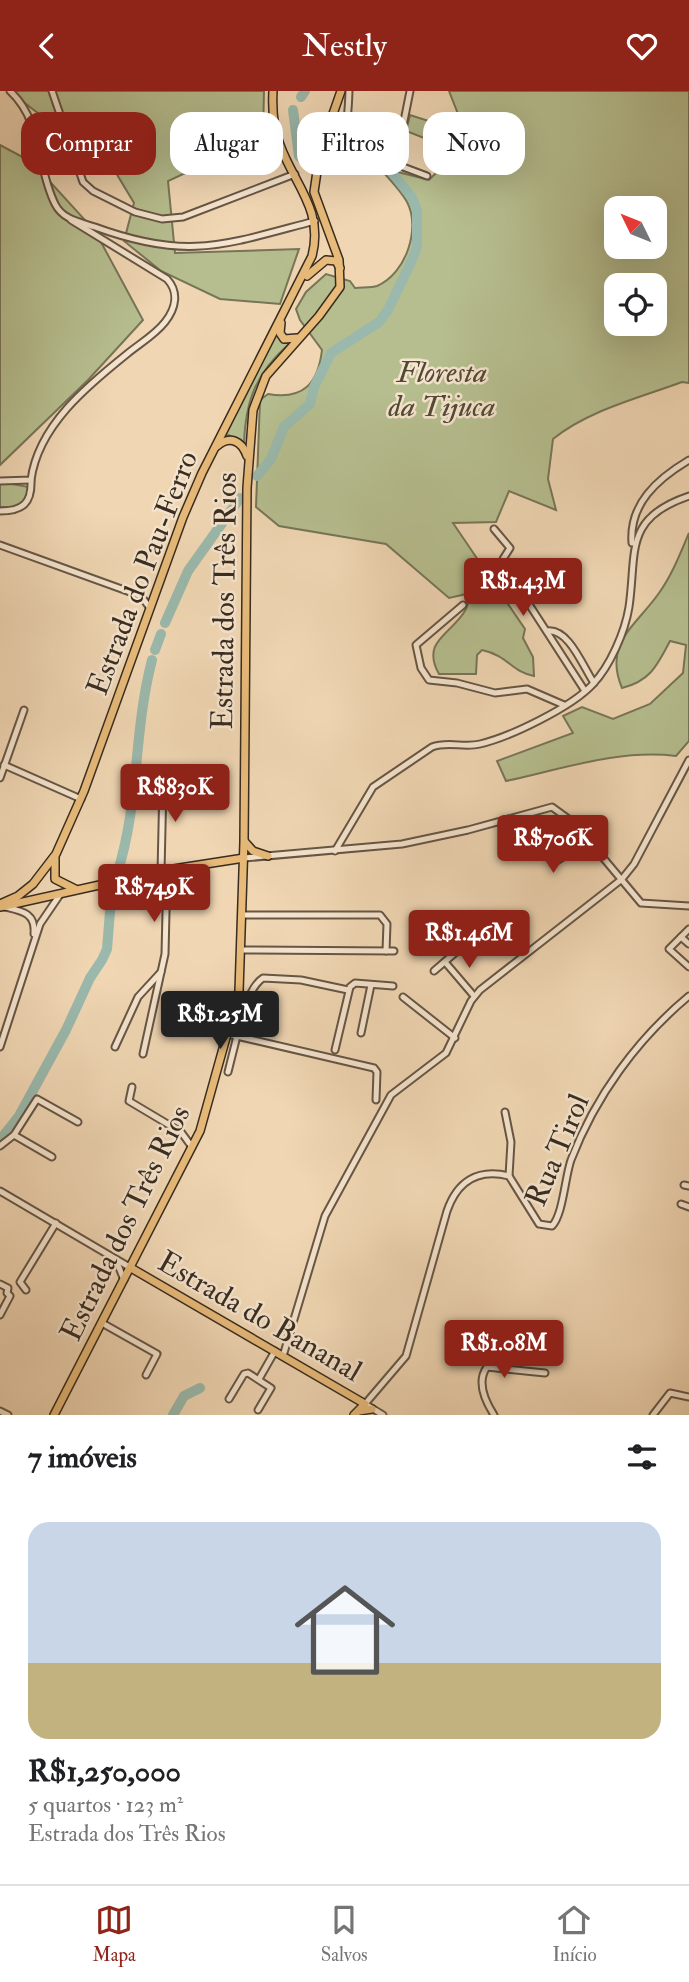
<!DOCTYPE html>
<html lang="pt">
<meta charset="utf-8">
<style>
:root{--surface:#fff;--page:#f6f6f6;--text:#202124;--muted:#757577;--line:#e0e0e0;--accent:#8f2418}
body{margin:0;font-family:"IM FELL Double Pica",serif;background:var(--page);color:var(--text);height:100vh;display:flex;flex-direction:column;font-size:26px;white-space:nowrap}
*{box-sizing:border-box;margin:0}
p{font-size:23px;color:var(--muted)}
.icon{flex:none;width:38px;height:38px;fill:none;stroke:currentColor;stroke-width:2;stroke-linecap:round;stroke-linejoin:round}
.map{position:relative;height:1324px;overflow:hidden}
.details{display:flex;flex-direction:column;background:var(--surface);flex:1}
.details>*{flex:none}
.banner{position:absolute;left:21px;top:21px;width:648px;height:63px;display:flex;gap:14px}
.needle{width:46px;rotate:313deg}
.fabs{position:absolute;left:604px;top:105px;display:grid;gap:14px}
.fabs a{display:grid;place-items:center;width:63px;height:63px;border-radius:14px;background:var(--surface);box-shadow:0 7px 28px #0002;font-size:35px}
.price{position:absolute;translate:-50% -60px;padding:0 16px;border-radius:7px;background:var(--accent);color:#fff;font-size:23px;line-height:46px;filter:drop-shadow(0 2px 4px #0008)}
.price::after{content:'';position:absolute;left:50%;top:42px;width:21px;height:16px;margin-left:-10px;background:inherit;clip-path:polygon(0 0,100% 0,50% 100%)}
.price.current{background:#222;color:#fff}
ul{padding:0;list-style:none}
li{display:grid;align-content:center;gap:14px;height:371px;padding:0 28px}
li+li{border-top:2px solid var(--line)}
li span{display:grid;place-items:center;height:217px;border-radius:21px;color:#555}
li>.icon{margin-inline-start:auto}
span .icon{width:126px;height:126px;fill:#fffc;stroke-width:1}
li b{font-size:30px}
h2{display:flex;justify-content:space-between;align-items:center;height:84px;padding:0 28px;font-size:30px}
.tag{padding:0 24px;border-radius:21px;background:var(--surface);box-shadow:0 7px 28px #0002;font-size:24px;line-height:63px}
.tag.current{background:var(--accent);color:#fff}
header{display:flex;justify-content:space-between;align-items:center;height:91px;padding:0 28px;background:var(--accent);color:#fff;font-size:32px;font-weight:600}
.tabs{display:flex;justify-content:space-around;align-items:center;height:98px;border-top:2px solid var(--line);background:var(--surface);font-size:19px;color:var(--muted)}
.tabs a{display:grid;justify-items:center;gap:4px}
.tabs .current{color:var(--accent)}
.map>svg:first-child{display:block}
.green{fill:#b6be8f;stroke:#777558;stroke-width:2;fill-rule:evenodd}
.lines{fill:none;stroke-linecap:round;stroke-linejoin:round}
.river{stroke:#9ab9ac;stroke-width:10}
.minor-casing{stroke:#665645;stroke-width:9}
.major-casing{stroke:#382c20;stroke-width:10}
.minor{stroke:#f5e4ce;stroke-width:5}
.major{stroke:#e8bb7a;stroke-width:7}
.labels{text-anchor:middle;stroke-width:5;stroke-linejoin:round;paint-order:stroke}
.park-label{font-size:30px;font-style:italic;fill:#514936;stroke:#f5e4ce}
.street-label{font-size:30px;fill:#382c20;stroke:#f5e4ce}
</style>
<header><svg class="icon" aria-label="back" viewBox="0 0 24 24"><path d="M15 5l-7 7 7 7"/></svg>Nestly<svg class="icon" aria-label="heart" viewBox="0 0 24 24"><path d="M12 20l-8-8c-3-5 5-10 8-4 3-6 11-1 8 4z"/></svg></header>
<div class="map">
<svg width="689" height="1324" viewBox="0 0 689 1324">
<rect width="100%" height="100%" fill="#f0d6b3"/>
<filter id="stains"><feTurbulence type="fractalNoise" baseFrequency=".00286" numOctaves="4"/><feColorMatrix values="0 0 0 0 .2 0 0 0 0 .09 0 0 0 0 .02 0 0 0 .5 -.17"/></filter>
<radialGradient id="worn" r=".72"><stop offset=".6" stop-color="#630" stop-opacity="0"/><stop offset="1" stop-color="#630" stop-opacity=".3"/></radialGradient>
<g class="green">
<polygon points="9,0 264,0 263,41 255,64 198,76 168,90 175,162 299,158 280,213 220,208 161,180 124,150 134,112 116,82"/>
<path d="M 449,0 L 689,0 L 689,292 L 682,291 C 639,307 589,319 553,348 L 548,388 L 556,419 L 509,400 L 496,431 L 453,432 L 525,538 L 523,547 L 533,566 L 534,585 C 510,580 509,565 482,559 L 477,564 L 476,583 L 439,583 C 420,549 453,543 466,518 C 468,514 469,507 471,502 L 449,507 L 386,453 L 279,435 L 256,416 L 260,309 L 268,303 C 303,309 318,293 322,259 L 300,229 L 296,218 L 306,201 L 326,183 L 350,190 L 355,197 C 361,196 371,197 377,195 C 406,183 421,137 407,111 C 399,96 368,65 356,54 L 339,58 L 330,74 L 321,71 L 338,27 L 390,79 L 429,89 L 440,78 L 447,61 L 442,54 L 406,40 L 410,24 L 444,35 L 455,30 L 458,23 ZM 616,117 L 654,117 L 654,156 L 616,156 ZM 616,194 L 654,194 L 654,233 L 616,233 Z"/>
<polygon points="0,54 32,71 95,140 143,229 88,289 0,374"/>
<path d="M 276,242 L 282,250 L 289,253 C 256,282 245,310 244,354 L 229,344 L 223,346 Z"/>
<polygon points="0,391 29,396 29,409 16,416 0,416"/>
<path d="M 689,442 L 689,650 L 676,665 C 619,658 562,678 506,690 L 497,670 L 573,642 L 563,625 L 582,616 L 613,628 L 650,613 L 683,582 L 686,554 L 670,550 C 657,575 650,590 622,597 C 603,552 636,535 659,502 C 672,484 680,463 689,442 Z"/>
</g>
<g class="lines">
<g class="river">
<polyline points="301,6 305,0"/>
<polyline points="293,19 299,65 305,71 311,70"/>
<polyline points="347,40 364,41 381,55"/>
<polyline points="325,62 341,43"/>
<polyline points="257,385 271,368 284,336 310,313 314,296 331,262 379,231 388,219 411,171 417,156 417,120 413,108 394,84 388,69"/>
<polyline points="165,532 188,480 240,407"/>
<polyline points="155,559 161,543"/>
<path d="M 117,783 C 140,710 133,642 152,569"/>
<polyline points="0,1049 19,1025 66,939 90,887 102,869 107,858 112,796"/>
<polyline points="173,1324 184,1305 200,1297"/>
</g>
<defs>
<g id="minor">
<path d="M 10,0 C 43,31 36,75 55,113 C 63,129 80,131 95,136 C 188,170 223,154 315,130"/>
<polyline points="52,0 83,91 93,100 135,121 162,128 183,126 295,83"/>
<polyline points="344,47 393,66 398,60 410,0"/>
<polyline points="393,66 403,76 427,85"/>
<path d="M 315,80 C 347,68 348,29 349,0"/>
<path d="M 0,390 L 31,389 C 38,335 87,295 127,263 C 139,253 155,244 165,231 C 176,217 179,201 167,188 L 71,129"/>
<path d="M 0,420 C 23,420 32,412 31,389"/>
<polyline points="494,438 510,457 503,468 503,473 585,600"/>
<path d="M 632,452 C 629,413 657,388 689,369"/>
<polyline points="0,454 141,505 150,517"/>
<polyline points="463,514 416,554 421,577 429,589 457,592 495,602 527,598 564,614"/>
<path d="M 547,540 C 569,537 583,576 594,592"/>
<polyline points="4,674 81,708"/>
<polyline points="0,687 24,619"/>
<polyline points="540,737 550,765 555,771 589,750"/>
<path d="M 335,760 L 373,696 L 432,656 C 448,650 464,657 480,653 C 510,646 572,616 593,593 C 610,575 625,541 629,516 C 637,462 623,427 689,405"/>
<polyline points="244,767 402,753 468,739 552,716 574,732 641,812 689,815"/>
<polyline points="161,781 163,692"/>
<path d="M 5,816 C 22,820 36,822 34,843"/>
<polyline points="242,824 380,824 387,833 386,860"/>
<polyline points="689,838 669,858 689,876"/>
<polyline points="681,846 689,853"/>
<polyline points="242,859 394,860"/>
<polyline points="445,871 474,905"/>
<polyline points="434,880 456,861"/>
<polyline points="403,906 455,947"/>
<path d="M 239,941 C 244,924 248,897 263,887 L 301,889 L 348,899"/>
<polyline points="361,942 371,894"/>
<polyline points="228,943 374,977 377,981 376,1009"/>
<polyline points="0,956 40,833 59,805"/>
<polyline points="115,956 138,906 161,881"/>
<polyline points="335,959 350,896 355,892 393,895"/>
<polyline points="143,963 165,863 167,779"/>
<polyline points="228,981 237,945"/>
<polyline points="132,996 129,1010 181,1041 192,1056"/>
<polyline points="505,1021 511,1051 509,1085"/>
<polyline points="14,1044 52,1066"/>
<polyline points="0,1055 14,1044 37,1008 78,1031"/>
<polyline points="684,1094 689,1095"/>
<polyline points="0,1100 131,1177"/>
<polyline points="681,1113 689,1116"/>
<polyline points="116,1169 124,1189"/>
<polyline points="0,1193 8,1197 7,1202 10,1205 0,1224"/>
<polyline points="26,1199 20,1191 56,1132"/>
<polyline points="102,1232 157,1263 146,1284"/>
<polyline points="283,1265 325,1125 391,1004 446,962 471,910 480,899 622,788 634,773 689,669"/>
<polyline points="259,1288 275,1260"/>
<polyline points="229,1308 244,1283 248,1282 271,1297 258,1319"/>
<polyline points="0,1320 8,1324"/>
<path d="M 383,1324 L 365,1313 L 406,1265 L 447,1120 C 457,1091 477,1077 509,1085 L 539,1133 L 552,1135 C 563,1124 565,1086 571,1069 C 595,1006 637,948 689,905"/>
<path d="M 494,1324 C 485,1310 476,1291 487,1276 L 545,1282"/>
<polyline points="653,1324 670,1302 689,1306"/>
</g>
<g id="major">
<polyline points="307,185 326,169 336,170 340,177"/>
<polyline points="281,232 280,242 284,248 297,247"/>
<path d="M 217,355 C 230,344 242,350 247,365"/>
<polyline points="245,751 253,760 268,765"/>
<polyline points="55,767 55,788 75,798"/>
<path d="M 0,813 L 18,805 L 33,793 L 56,763 L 84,700 L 183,426 L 202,382 L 312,165 C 324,119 294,93 280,54 C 273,36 272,18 273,0"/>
<polyline points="0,816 167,779 244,767"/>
<polyline points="131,1177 365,1313 354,1324"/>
<polyline points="359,1320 372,1318"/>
<polyline points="54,1324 200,1040 239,900 244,751 247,397 253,319 266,285 319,225 340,196 339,169 314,101 320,60 341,0"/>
</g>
</defs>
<use href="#minor" class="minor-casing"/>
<use href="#major" class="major-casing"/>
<use href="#minor" class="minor"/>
<use href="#major" class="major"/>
</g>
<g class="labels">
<g class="park-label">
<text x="442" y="291">Floresta<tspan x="442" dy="34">da Tijuca</tspan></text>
</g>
<g class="street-label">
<text transform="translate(142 482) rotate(-69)" y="10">Estrada do Pau-Ferro</text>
<text transform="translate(224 510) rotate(-89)" y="10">Estrada dos Três Rios</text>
<text transform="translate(557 1059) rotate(-67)" y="10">Rua Tirol</text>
<text transform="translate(125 1132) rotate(-64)" y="10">Estrada dos Três Rios</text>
<text transform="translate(260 1225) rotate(30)" y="10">Estrada do Bananal</text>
</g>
</g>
<rect width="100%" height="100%" filter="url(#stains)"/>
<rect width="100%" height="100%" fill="url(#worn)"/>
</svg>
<div class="fabs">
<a><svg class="needle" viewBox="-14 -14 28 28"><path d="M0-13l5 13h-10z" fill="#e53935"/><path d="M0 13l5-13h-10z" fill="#757577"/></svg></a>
<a><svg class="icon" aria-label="locate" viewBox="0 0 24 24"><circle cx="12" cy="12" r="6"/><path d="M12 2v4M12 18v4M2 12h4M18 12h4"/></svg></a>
</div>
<b class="price" style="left:523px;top:527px">R$1.43M</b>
<b class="price" style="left:175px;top:733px">R$830K</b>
<b class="price" style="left:553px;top:784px">R$706K</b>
<b class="price" style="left:154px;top:833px">R$749K</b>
<b class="price" style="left:469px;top:879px">R$1.46M</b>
<b class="price current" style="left:220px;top:960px">R$1.25M</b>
<b class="price" style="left:504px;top:1289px">R$1.08M</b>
<div class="banner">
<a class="tag current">Comprar</a>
<a class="tag">Alugar</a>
<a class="tag">Filtros</a>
<a class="tag">Novo</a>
</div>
</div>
<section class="details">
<h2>7 imóveis<svg class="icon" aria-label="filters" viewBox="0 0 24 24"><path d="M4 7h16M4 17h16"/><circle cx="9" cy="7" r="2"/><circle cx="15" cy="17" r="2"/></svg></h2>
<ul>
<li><span style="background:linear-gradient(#c9d6e8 65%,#c2b280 0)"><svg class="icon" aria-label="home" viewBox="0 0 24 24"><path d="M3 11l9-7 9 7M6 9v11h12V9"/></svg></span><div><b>R$1,250,000</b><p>5 quartos · 123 m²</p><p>Estrada dos Três Rios</p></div></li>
</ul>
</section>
<nav class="tabs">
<a class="current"><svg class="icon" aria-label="map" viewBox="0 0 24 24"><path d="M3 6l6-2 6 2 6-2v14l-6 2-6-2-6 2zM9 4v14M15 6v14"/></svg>Mapa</a>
<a><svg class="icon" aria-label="saved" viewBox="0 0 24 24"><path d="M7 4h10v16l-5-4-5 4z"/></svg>Salvos</a>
<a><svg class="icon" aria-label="home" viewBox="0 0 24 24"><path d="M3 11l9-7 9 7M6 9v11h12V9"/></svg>Início</a>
</nav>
